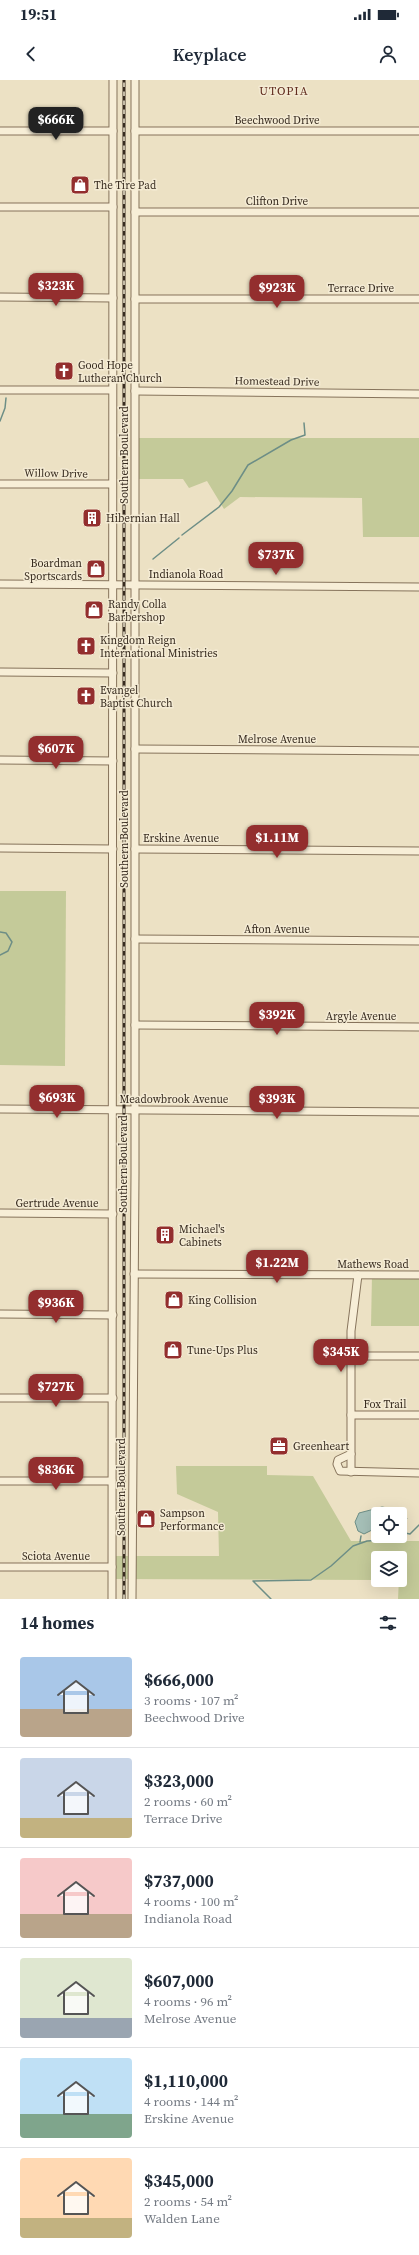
<!DOCTYPE html>
<meta charset="utf-8">
<style>
:root{--surface:#fff;--page:#f2f2f3;--text:#1f2937;--muted:#747a83;--line:#e0e1e3;--accent:#932e2e}
body{margin:0;font-family:"Source Serif 4",serif;background:var(--page);color:var(--text);height:100vh;display:flex;flex-direction:column;font-size:15px;white-space:nowrap}
*{box-sizing:border-box;margin:0}
p{font-size:13px;color:var(--muted)}
.icon{flex:none;width:22px;height:22px;fill:none;stroke:currentColor;stroke-width:2;stroke-linecap:round;stroke-linejoin:round}
.map{position:relative;height:1519px;overflow:hidden}
.sheet{display:flex;flex-direction:column;background:var(--surface);flex:1}
.sheet>*{flex:none}
.tools{position:absolute;left:371px;top:1427px;display:grid;gap:8px}
.tools a{display:grid;place-items:center;width:36px;height:36px;border-radius:4px;background:var(--surface);box-shadow:0 4px 16px #0002;font-size:20px}
.price{position:absolute;translate:-50% -34px;padding:0 9px;border-radius:8px;background:var(--accent);color:#fff;font-size:13px;line-height:26px;filter:drop-shadow(0 1px 2px #0008)}
.price::after{content:'';position:absolute;left:50%;top:24px;width:12px;height:9px;margin-left:-6px;background:inherit;clip-path:polygon(0 0,100% 0,50% 100%)}
.price.selected{background:#222;color:#fff}
ul{padding:0;list-style:none}
li{display:flex;align-items:center;gap:12px;height:100px;padding:0 20px}
li+li{border-top:1px solid var(--line)}
li span{display:grid;place-items:center;flex:none;width:112px;height:80px;border-radius:4px;color:#555}
li>.icon{margin-inline-start:auto}
span .icon{width:48px;height:48px;fill:#fffc;stroke-width:1}
li b{font-size:17px}
h2{display:flex;justify-content:space-between;align-items:center;height:48px;padding:0 20px;font-size:17px}
.status{display:flex;justify-content:space-between;align-items:center;height:28px;padding:0 20px;background:var(--surface);direction:ltr}
.status svg{height:11px;fill:currentColor}
header{display:flex;justify-content:space-between;align-items:center;height:52px;padding:0 20px;background:var(--surface);font-size:18px;font-weight:600}
.map>svg:first-child{display:block}
.green{fill:#c4ca99}
.water{fill:#a6c0b8;stroke:#6d8e86}
.lines{fill:none;stroke-linecap:round;stroke-linejoin:round}
.stream{stroke:#6d8e86;stroke-width:1.5}
.minor-casing{stroke:#86735b;stroke-width:9}
.minor{stroke:#f7eed7;stroke-width:7}
.rail-casing{stroke:#372b1f;stroke-width:3}
.rail{stroke:#f4ebd4;stroke-width:1.5;stroke-dasharray:4.5;stroke-linecap:butt}
.labels{text-anchor:middle;stroke-width:3;stroke-linejoin:round;paint-order:stroke}
.street-label{font-size:11px;fill:#372b1f;stroke:#f4ebd4}
.poi-label{font-size:11px;fill:#372b1f;stroke:#f4ebd4;text-anchor:start}
.neighbourhood-label{font-size:12px;letter-spacing:1px;fill:#622e20;stroke:#f4ebd4}
</style>
<div class="status"><b>19:51</b><svg viewBox="0 0 49 12"><path d="M0 12V9h3v3zM5 12V6h3v6zM10 12V3h3v9zM15 12V0h3v12zM26 1h20v11H26zM47 4h2v5h-2z"/></svg></div>
<header><svg class="icon" aria-label="back" viewBox="0 0 24 24"><path d="M15 5l-7 7 7 7"/></svg>Keyplace<svg class="icon" aria-label="person" viewBox="0 0 24 24"><circle cx="12" cy="8" r="4"/><path d="M4 21q1-7 8-7t8 7"/></svg></header>
<div class="map">
<svg width="419" height="1519" viewBox="0 0 419 1519">
<rect width="100%" height="100%" fill="#ece1c4"/>
<g class="green">
<polygon points="135,358 419,358 419,457 363,457 362,418 240,417 224,429 207,401 189,408 183,399 135,399"/>
<polygon points="0,811 66,811 65,986 0,985"/>
<polygon points="372,1195 419,1195 419,1246 371,1246"/>
<polygon points="176,1386 267,1386 267,1395 313,1396 351,1461 419,1461 419,1519 398,1519 400,1478 378,1478 378,1500 112,1499 112,1476 219,1476 218,1432 177,1414"/>
</g>
<polygon class="water" points="382,1427 404,1431 407,1439 400,1442 400,1434 378,1434 378,1447 364,1454 358,1451 355,1442 359,1433"/>
<g class="lines">
<g class="stream">
<polyline points="0,341 5,328 6,318"/>
<polyline points="182,455 219,427 232,411 248,385 291,360 305,355 304,343"/>
<polyline points="153,479 179,458"/>
<polyline points="0,852 6,853 12,862 8,871 0,875"/>
<polyline points="400,1452 410,1454 419,1445"/>
<polyline points="360,1462 361,1456"/>
<polyline points="271,1519 253,1501 311,1500 331,1486 353,1466 367,1461 384,1460 389,1456"/>
</g>
<defs>
<g id="minor">
<polyline points="0,51 113,51"/>
<polyline points="135,51 419,51"/>
<polyline points="0,127 113,127"/>
<polyline points="135,132 419,132"/>
<polyline points="0,217 113,218"/>
<polyline points="135,219 419,219"/>
<polyline points="0,310 112,310"/>
<polyline points="135,311 419,314"/>
<polyline points="0,404 112,404"/>
<polyline points="0,504 419,507"/>
<polyline points="0,592 113,593"/>
<polyline points="135,669 419,671"/>
<polyline points="0,680 113,681"/>
<polyline points="0,768 113,769"/>
<polyline points="135,769 419,771"/>
<polyline points="135,859 419,861"/>
<polyline points="135,945 419,947"/>
<polyline points="0,1029 419,1032"/>
<polyline points="0,1133 113,1134"/>
<polyline points="134,1194 419,1195"/>
<polyline points="0,1234 113,1235"/>
<polyline points="351,1276 419,1276"/>
<polyline points="0,1318 113,1318"/>
<polyline points="351,1335 419,1335"/>
<polyline points="351,1374 338,1380 337,1384 340,1391 419,1393"/>
<polyline points="351,1392 351,1251 358,1195"/>
<polyline points="0,1401 112,1401"/>
<polyline points="0,1487 112,1487"/>
<polyline points="112,1519 113,0"/>
<polyline points="132,1519 135,1093 135,0"/>
</g>
</defs>
<use href="#minor" class="minor-casing"/>
<use href="#minor" class="minor"/>
<defs>
<polyline id="rail" points="124,1519 124,0"/>
</defs>
<use href="#rail" class="rail-casing"/>
<use href="#rail" class="rail"/>
</g>
<defs>
<symbol id="shop-square" viewBox="-11 -11 22 22"><rect x="-9" y="-9" width="18" height="18" rx="4" fill="#932e2e" stroke="#f4ebd4"/><path d="M-5-2.5h2.3a2.7 3.5 0 0 1 5.4 0H5L5.5 6h-11ZM-1.5-2.5h3a1.5 2.3 0 0 0-3 0Z" fill="#fff"/></symbol>
<symbol id="church-square" viewBox="-11 -11 22 22"><rect x="-9" y="-9" width="18" height="18" rx="4" fill="#932e2e" stroke="#f4ebd4"/><path d="M-1.2-6h2.4v3.5h3.3v2.4h-3.3V6h-2.4V-.1h-3.3v-2.4h3.3Z" fill="#fff"/></symbol>
<symbol id="building-square" viewBox="-11 -11 22 22"><rect x="-9" y="-9" width="18" height="18" rx="4" fill="#932e2e" stroke="#f4ebd4"/><path d="M-4-6H4V6H1V3H-1V6H-4ZM-2.5-4.3h1.7v1.8h-1.7ZM.8-4.3h1.7v1.8H.8ZM-2.5-1h1.7V.8h-1.7ZM.8-1h1.7V.8H.8Z" fill="#fff"/></symbol>
<symbol id="office-square" viewBox="-11 -11 22 22"><rect x="-9" y="-9" width="18" height="18" rx="4" fill="#932e2e" stroke="#f4ebd4"/><path d="M-6-3h4V-5.5h4V-3h4V5H-6ZM-1-4.5V-3h2v-1.5ZM-6 0V1H6V0Z" fill="#fff"/></symbol>
</defs>
<g fill-rule="evenodd">
<use href="#shop-square" x="69" y="94" width="22" height="22"/>
<use href="#church-square" x="53" y="280" width="22" height="22"/>
<use href="#building-square" x="81" y="427" width="22" height="22"/>
<use href="#shop-square" x="85" y="478" width="22" height="22"/>
<use href="#shop-square" x="83" y="519" width="22" height="22"/>
<use href="#church-square" x="75" y="555" width="22" height="22"/>
<use href="#church-square" x="75" y="605" width="22" height="22"/>
<use href="#building-square" x="154" y="1144" width="22" height="22"/>
<use href="#shop-square" x="163" y="1209" width="22" height="22"/>
<use href="#shop-square" x="162" y="1259" width="22" height="22"/>
<use href="#office-square" x="268" y="1355" width="22" height="22"/>
<use href="#shop-square" x="135" y="1428" width="22" height="22"/>
</g>
<g class="labels">
<g class="street-label">
<text x="277" y="44">Beechwood Drive</text>
<text x="277" y="125">Clifton Drive</text>
<text x="361" y="212">Terrace Drive</text>
<text transform="translate(277 301) rotate(1)" y="4">Homestead Drive</text>
<text transform="translate(124 375) rotate(-90)" y="4">Southern Boulevard</text>
<text transform="translate(56 393) rotate(1)" y="4">Willow Drive</text>
<text x="186" y="498">Indianola Road</text>
<text x="277" y="663">Melrose Avenue</text>
<text x="181" y="762">Erskine Avenue</text>
<text transform="translate(124 759) rotate(-90)" y="4">Southern Boulevard</text>
<text x="277" y="853">Afton Avenue</text>
<text x="361" y="940">Argyle Avenue</text>
<text x="174" y="1023">Meadowbrook Avenue</text>
<text transform="translate(123 1084) rotate(-90)" y="4">Southern Boulevard</text>
<text x="57" y="1127">Gertrude Avenue</text>
<text x="373" y="1188">Mathews Road</text>
<text x="385" y="1328">Fox Trail</text>
<text transform="translate(121 1407) rotate(-90)" y="4">Southern Boulevard</text>
<text x="56" y="1480">Sciota Avenue</text>
</g>
<g class="poi-label">
<text x="94" y="109">The Tire Pad</text>
<text x="78" y="289">Good Hope<tspan x="78" dy="13">Lutheran Church</tspan></text>
<text x="106" y="442">Hibernian Hall</text>
<text x="82" y="487" text-anchor="end">Boardman<tspan x="82" dy="13">Sportscards</tspan></text>
<text x="108" y="528">Randy Colla<tspan x="108" dy="13">Barbershop</tspan></text>
<text x="100" y="564">Kingdom Reign<tspan x="100" dy="13">International Ministries</tspan></text>
<text x="100" y="614">Evangel<tspan x="100" dy="13">Baptist Church</tspan></text>
<text x="179" y="1153">Michael's<tspan x="179" dy="13">Cabinets</tspan></text>
<text x="188" y="1224">King Collision</text>
<text x="187" y="1274">Tune-Ups Plus</text>
<text x="293" y="1370">Greenheart</text>
<text x="160" y="1437">Sampson<tspan x="160" dy="13">Performance</tspan></text>
</g>
<g class="neighbourhood-label">
<text x="284" y="15">UTOPIA</text>
</g>
</g>
</svg>
<div class="tools">
<a><svg class="icon" aria-label="locate" viewBox="0 0 24 24"><circle cx="12" cy="12" r="6"/><path d="M12 2v4M12 18v4M2 12h4M18 12h4"/></svg></a>
<a><svg class="icon" aria-label="layers" viewBox="0 0 24 24"><path d="M12 4l9 5-9 5-9-5zM3 14l9 5 9-5"/></svg></a>
</div>
<b class="price selected" style="left:56px;top:61px">$666K</b>
<b class="price" style="left:56px;top:227px">$323K</b>
<b class="price" style="left:277px;top:229px">$923K</b>
<b class="price" style="left:276px;top:496px">$737K</b>
<b class="price" style="left:56px;top:690px">$607K</b>
<b class="price" style="left:277px;top:779px">$1.11M</b>
<b class="price" style="left:277px;top:956px">$392K</b>
<b class="price" style="left:57px;top:1039px">$693K</b>
<b class="price" style="left:277px;top:1040px">$393K</b>
<b class="price" style="left:277px;top:1204px">$1.22M</b>
<b class="price" style="left:56px;top:1244px">$936K</b>
<b class="price" style="left:341px;top:1293px">$345K</b>
<b class="price" style="left:56px;top:1328px">$727K</b>
<b class="price" style="left:56px;top:1411px">$836K</b>
</div>
<section class="sheet">
<h2>14 homes<svg class="icon" aria-label="filters" viewBox="0 0 24 24"><path d="M4 7h16M4 17h16"/><circle cx="9" cy="7" r="2"/><circle cx="15" cy="17" r="2"/></svg></h2>
<ul>
<li><span style="background:linear-gradient(#a9c7e8 65%,#b9a48a 0)"><svg class="icon" aria-label="home" viewBox="0 0 24 24"><path d="M3 11l9-7 9 7M6 9v11h12V9"/></svg></span><div><b>$666,000</b><p>3 rooms · 107 m²</p><p>Beechwood Drive</p></div></li>
<li><span style="background:linear-gradient(#c9d6e8 75%,#c2b280 0)"><svg class="icon" aria-label="home" viewBox="0 0 24 24"><path d="M3 11l9-7 9 7M6 9v11h12V9"/></svg></span><div><b>$323,000</b><p>2 rooms · 60 m²</p><p>Terrace Drive</p></div></li>
<li><span style="background:linear-gradient(#f6c9c9 70%,#b9a48a 0)"><svg class="icon" aria-label="home" viewBox="0 0 24 24"><path d="M3 11l9-7 9 7M6 9v11h12V9"/></svg></span><div><b>$737,000</b><p>4 rooms · 100 m²</p><p>Indianola Road</p></div></li>
<li><span style="background:linear-gradient(#dfe7d0 75%,#9aa5b1 0)"><svg class="icon" aria-label="home" viewBox="0 0 24 24"><path d="M3 11l9-7 9 7M6 9v11h12V9"/></svg></span><div><b>$607,000</b><p>4 rooms · 96 m²</p><p>Melrose Avenue</p></div></li>
<li><span style="background:linear-gradient(#bfe0f5 70%,#7fa58c 0)"><svg class="icon" aria-label="home" viewBox="0 0 24 24"><path d="M3 11l9-7 9 7M6 9v11h12V9"/></svg></span><div><b>$1,110,000</b><p>4 rooms · 144 m²</p><p>Erskine Avenue</p></div></li>
<li><span style="background:linear-gradient(#ffd9b3 75%,#c2b280 0)"><svg class="icon" aria-label="home" viewBox="0 0 24 24"><path d="M3 11l9-7 9 7M6 9v11h12V9"/></svg></span><div><b>$345,000</b><p>2 rooms · 54 m²</p><p>Walden Lane</p></div></li>
</ul>
</section>
